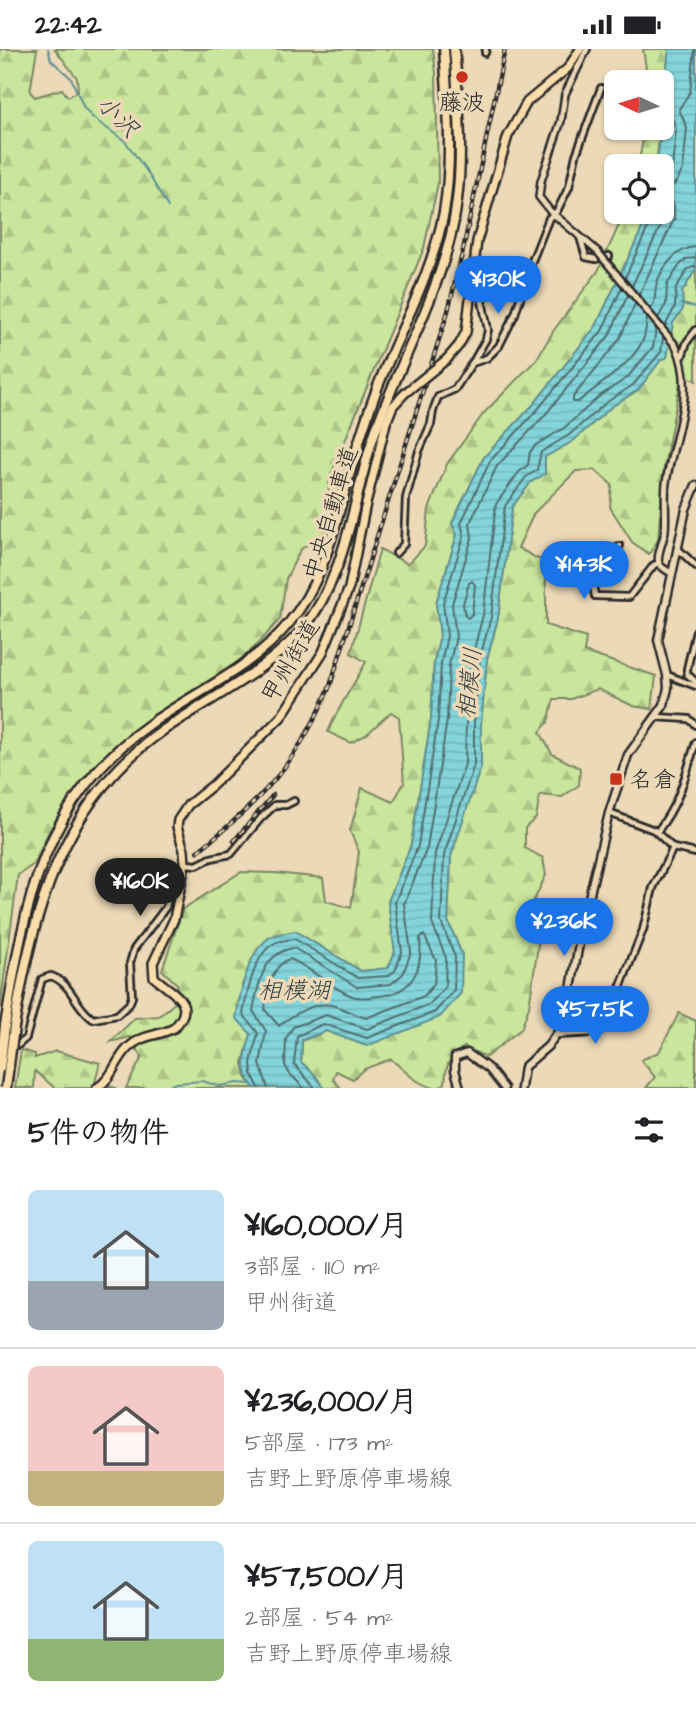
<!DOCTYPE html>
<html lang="ja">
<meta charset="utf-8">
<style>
:root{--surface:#fff;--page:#f6f6f6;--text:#202124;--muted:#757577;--line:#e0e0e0;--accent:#1a73e8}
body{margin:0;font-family:"Architects Daughter","Klee One",sans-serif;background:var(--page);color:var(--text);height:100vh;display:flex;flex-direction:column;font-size:26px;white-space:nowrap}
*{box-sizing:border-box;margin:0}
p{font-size:23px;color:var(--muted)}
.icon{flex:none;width:38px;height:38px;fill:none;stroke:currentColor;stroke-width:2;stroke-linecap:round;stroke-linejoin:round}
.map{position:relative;height:1039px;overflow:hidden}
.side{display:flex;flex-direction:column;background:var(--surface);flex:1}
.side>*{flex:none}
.needle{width:46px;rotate:274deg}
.tools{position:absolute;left:604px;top:21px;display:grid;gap:14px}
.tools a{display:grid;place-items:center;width:70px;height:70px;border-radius:10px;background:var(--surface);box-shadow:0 2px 5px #0004;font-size:35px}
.price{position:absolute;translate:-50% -60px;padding:0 16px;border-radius:24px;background:var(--accent);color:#fff;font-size:23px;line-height:46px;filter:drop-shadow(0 2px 4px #0008)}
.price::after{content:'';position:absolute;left:50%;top:42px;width:21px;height:16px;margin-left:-10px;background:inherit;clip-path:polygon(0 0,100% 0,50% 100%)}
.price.on{background:#222;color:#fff}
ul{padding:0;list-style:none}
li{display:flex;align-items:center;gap:21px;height:175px;padding:0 28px}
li+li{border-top:2px solid var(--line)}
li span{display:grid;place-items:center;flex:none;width:196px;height:140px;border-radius:10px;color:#555}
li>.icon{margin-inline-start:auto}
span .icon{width:84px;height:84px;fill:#fffc;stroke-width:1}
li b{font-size:30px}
h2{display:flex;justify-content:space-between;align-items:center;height:84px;padding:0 28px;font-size:30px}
.status{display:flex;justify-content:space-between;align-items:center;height:49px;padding:0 35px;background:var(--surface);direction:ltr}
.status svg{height:19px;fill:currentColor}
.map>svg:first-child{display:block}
.forest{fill:url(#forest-firs);stroke:#7a8864;stroke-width:2}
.water{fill:url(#water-rules);stroke:#609195;stroke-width:2}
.pier{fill:#ecd9b7}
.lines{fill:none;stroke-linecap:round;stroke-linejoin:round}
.shore{stroke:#4f6f71;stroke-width:2}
.stream{stroke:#609195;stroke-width:2}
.minor-casing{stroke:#2b2b2b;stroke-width:10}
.tertiary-casing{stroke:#2b2b2b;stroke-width:10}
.secondary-casing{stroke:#2b2b2b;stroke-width:11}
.trunk-casing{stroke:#2b2b2b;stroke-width:12}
.motorway-casing{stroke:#2b2b2b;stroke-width:13}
.minor{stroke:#ecd9b7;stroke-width:4.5}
.tertiary{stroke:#ecd9b7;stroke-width:5}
.secondary{stroke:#ecd9b7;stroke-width:6}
.trunk{stroke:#fbddab;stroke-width:7}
.motorway{stroke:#fbddab;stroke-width:8}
.rail-casing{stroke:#2b2b2b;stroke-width:4.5}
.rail{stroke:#ecd9b7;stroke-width:2;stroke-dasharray:5;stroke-linecap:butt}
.tertiary-bridge-casing{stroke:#2b2b2b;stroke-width:10;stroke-linecap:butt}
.trunk-bridge-casing{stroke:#2b2b2b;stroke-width:12;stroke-linecap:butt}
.motorway-bridge-casing{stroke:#2b2b2b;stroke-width:13;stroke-linecap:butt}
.tertiary-bridge{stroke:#ecd9b7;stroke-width:5}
.trunk-bridge{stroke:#fbddab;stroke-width:7}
.motorway-bridge{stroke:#fbddab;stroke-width:8}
.poi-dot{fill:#c8321e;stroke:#ecd9b7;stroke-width:2.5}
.labels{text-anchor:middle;stroke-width:7;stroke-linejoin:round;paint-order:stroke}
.poi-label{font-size:23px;fill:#2b2b2b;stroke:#ecd9b7}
.street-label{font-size:23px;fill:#2b2b2b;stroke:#ecd9b7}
.water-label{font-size:24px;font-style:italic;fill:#384445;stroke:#ecd9b7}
</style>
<div class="status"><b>22:42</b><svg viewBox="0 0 49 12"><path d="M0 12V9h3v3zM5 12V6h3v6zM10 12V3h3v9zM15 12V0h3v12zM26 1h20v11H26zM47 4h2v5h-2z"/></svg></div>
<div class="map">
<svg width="696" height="1039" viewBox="0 0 696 1039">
<defs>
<pattern id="forest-firs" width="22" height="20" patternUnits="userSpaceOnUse" patternTransform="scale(1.75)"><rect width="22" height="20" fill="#cae59c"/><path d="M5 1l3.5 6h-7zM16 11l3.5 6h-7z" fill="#aec587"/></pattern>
<pattern id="water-rules" width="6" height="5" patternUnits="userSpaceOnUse" patternTransform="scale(1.75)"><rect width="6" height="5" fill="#84d5db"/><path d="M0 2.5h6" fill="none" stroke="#72b7bc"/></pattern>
</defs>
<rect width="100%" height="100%" fill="#ecd9b7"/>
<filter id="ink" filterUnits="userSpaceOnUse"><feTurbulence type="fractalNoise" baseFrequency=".0143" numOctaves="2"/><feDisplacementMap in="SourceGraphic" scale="14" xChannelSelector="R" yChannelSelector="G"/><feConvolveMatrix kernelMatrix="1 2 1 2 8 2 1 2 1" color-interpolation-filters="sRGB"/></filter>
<g filter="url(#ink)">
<g class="forest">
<polygon points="0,0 37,0 30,43 35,48 62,40 68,48 78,42 77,29 55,0 433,0 436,24 438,134 424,199 330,428 324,484 300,501 286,530 280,570 258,595 225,624 133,682 111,702 65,755 48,784 34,815 18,826 0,959"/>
<polygon points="643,0 669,0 662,64 662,33 648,33"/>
<polygon points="645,79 660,79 656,117 638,117"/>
<path d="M 625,163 L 650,163 L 596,277 L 533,356 L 484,408 L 452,474 L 457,486 L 436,554 L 440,586 L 434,613 L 431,670 L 411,796 L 388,853 L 395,903 L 388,920 L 361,922 L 295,882 L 269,888 L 253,908 L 242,936 L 251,985 L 243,1014 L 246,1028 L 254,1039 L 126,1039 L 142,1008 L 130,988 L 110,993 L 135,969 L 159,967 L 176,953 L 177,935 L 162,921 L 183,860 L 241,823 L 275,824 L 323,829 L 326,852 L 351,859 L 359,803 L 350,782 L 362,739 L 393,753 L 404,734 L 399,668 L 391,663 L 366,686 L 351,694 L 328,683 C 338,658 353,637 366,613 L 351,604 L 380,500 L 408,515 L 425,497 L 429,460 L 447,415 L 484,364 L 536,311 L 554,281 L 598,222 Z"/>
<path d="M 696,220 L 696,332 L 682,324 L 664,418 L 658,491 L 649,505 L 632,493 L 610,458 L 612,436 L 595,421 L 576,422 L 534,464 L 518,499 L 538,510 L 546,511 L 546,576 L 586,589 L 584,603 L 656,627 L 652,660 L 633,657 L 598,640 L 571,650 L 554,650 L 548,673 L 540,683 L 552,705 L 580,719 L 579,736 L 562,748 L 540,746 L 536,769 L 525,779 L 525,799 L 543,809 L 546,826 L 528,864 L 540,882 L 529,958 L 521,980 L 486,1008 L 464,998 C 448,1008 446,1016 445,1034 L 439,1039 C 420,1039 405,1022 391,1010 L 364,1020 L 353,1030 L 336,1022 L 333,1030 L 341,1039 L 324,1039 L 315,1026 L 301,1013 L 302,992 L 326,982 L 367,997 L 462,906 L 448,872 L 451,807 L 481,717 L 481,675 L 487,610 L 498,569 L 512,458 L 531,433 L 545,425 L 545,408 L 573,392 L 611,358 L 638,341 L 660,312 L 667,308 L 673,274 L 683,260 L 682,243 Z"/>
<polygon points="679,964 696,972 696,1039 646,1039 655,1028 641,1011 659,1003"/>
<polygon points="21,1001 35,1005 35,1009 56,1002 100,1014 95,1033 116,1039 55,1039 35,1022 34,1039 15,1039"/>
</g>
<path class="water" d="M 669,0 L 696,0 L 696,220 L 682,243 L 683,260 L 673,274 L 667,308 L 660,312 L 638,341 L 611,358 L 573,392 L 545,408 L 545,425 L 531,433 L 512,458 L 498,569 L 487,610 L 481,675 L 481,717 L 451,807 L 448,872 L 462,906 L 461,944 L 440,968 L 367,997 L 326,982 L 302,991 L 301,1013 L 315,1026 L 324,1039 L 254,1039 C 240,1020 245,1006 251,985 L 236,969 C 240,945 247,904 269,889 C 275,885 288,884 295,882 L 361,922 L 388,919 L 395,903 L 388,853 L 411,796 L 431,670 L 434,613 L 440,586 L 436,554 L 457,486 L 452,474 L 484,408 L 533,356 L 596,277 L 650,163 L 662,163 L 662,117 L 657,117 Z"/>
<polygon class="pier" points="618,221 674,287 672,301 614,229"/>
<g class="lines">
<g class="shore">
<polyline points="662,63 672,69 676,80 672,120 668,127 662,132"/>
<polyline points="625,229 655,163"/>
<polyline points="632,237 664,170 662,155"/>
<polyline points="639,246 674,170 674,157 667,143 677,132 683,120 687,79 679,60 690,43 695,0"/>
<path d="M 635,255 L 619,291 L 573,348 L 573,353 L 578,353 C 599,335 631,317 643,291 C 646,285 646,276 647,269"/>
<path d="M 651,260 C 657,251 654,243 657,233 C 664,216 677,199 696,198"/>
<polyline points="658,269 666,255 667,236 679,217 686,210 696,209"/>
<polyline points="665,277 675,258 676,239 688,220 696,217"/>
<polygon points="472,532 475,536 472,565 468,569 465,567 463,555 469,534"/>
<path d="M 424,886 L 436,911 L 434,935 L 424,947 L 366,969 C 355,966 345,960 335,957 C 316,951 292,966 279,977 L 265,961 C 266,945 272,915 290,910 C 312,919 330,939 352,947 C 360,950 370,948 379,947 C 413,944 423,920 420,889 Z"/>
<path d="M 259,1039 L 252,1025 L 251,1014 L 258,984 L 243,965 C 247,945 254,906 273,895 C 279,891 289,891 295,890 L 358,929 L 388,927 L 395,922 L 402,903 L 395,853 L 418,797 L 438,671 L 441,614 L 447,587 L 443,554 L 464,487 L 461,474 L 490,412 L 538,360 L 602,282 L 622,238"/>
<path d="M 268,1039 L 260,1015 L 266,982 L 253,962 C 258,936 263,903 294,899 L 357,938 L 391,935 L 403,925 L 411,903 L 404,855 L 427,799 L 447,671 L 449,616 L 456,588 L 452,555 L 472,489 L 470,474 L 497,417 L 545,366 L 609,287 L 628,246"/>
<polyline points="304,1039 289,1024 285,1016 286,990 293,978 326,966 367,980 430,955 445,938 446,909 432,874 435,804 465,715 466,674 472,608 483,566 496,455 519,423 528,416 530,403 536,396 564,379 601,346 627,329 653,298 656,280"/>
<polyline points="315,1039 294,1015 297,987 323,975 367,989 435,963 454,941 455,908 441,873 444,806 474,716 474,675 480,609 491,568 505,457 526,428 537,421 541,403 569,386 607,353 633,336 661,303 663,289"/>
</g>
<g class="stream">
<polyline points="48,0 51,11 71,29 84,59 94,70 125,92 146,121 168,158"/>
<polyline points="680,255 696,258"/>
<polyline points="164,1039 176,1034 202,1032 219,1037 237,1034 251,1035"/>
</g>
<defs>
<g id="minor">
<polyline points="485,4 486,0"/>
<polyline points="580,188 586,208 596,210 609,207"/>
<polyline points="682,308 687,293 696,281"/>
<polyline points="473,313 486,290 488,281 477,227 474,224"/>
<polyline points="620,497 600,511 593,537 595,547 629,548 654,516 659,514"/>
<polyline points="677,499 696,517"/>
<polyline points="396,504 404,495 406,449 419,402 431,375 433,362 438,348 455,340 472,314 487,309 499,297 515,265 532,212 549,169 557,162 569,138 576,106 601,39"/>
<polyline points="696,582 687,620 687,625 696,633"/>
<polyline points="667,626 696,637"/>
<polyline points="656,668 689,670 696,676"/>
<polyline points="609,764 654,781 673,799 696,804"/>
<path d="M 657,783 C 681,751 684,730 696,693"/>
<polyline points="186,815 197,816 211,809 231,805 261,769 275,756 286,756 294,752"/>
<polyline points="557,986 594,984 609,977 616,949 643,881 653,839 673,799"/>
<path d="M 1,997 L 18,996 L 26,989 L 42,930 L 51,927 C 72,934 75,958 93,970 L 117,966 L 129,955 L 132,948 L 130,914 L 134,900 L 166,858 L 170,841 L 180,837"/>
</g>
<g id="tertiary">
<polyline points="587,0 565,45 561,72 541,132 539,148 550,162 597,202"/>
<path d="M 671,524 C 668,522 660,518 659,514 C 656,506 664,491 665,482 C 667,464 663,446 667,428 C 675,385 696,340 676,297"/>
</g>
<g id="secondary">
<polyline points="460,1039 455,1021 455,1008 467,1004 489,1020 504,1039"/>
<polyline points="521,1039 524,1018 548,997 565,973 582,878 609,764 628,706 664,656 668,639 667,626 658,591 686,460 696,436"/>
</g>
<g id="trunk">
<polyline points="447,310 459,296 466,283 477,192 508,87 527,53 568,19 580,0"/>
<path d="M 97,1039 C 113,1029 115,1012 128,999 C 144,984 157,988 174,979 C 199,953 171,944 154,928 L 153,914 L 174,870 L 185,815 L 184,801 L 177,778 L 178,771 L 188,756 L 213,736 L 281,668 L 323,603 L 349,539 L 365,459 L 386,374 L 393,357 L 405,344"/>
</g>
<g id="motorway">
<path d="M 5,977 C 25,853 42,750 153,673 C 200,641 253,618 289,574 C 323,533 333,483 347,434 C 356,401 366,369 378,337 C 401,278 432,226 444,163 C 453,109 448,55 444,0"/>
<path d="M 14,978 C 33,862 62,751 165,680 C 212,648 264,624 302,581 C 348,525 352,452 374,386 C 396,322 430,262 448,197 C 466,132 460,66 454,0"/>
</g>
</defs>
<use href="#minor" class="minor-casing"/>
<use href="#tertiary" class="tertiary-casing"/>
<use href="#secondary" class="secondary-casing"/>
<use href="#trunk" class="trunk-casing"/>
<use href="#motorway" class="motorway-casing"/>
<use href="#minor" class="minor"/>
<use href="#tertiary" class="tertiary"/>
<use href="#secondary" class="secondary"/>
<use href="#trunk" class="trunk"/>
<use href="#motorway" class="motorway"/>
<defs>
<g id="rail">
<polyline points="234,792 273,746"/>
<path d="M 198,802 C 262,751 298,713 330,637 L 448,262 L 463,201 L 505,0"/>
</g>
</defs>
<use href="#rail" class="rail-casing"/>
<use href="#rail" class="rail"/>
<defs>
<polyline id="tertiary-bridge" points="597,202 676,297"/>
<polyline id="trunk-bridge" points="405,344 447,310"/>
<g id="motorway-bridge">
<polyline points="0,1019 5,977"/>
<polyline points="6,1039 14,978"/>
</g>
</defs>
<use href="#tertiary-bridge" class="tertiary-bridge-casing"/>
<use href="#trunk-bridge" class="trunk-bridge-casing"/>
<use href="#motorway-bridge" class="motorway-bridge-casing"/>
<use href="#tertiary-bridge" class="tertiary-bridge"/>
<use href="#trunk-bridge" class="trunk-bridge"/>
<use href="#motorway-bridge" class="motorway-bridge"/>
</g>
</g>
<g class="poi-dot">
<circle cx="462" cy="28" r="7"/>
<rect x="609" y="723" width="14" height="14" rx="3.5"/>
</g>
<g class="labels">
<g class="poi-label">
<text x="462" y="61">藤波</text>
<text x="630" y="738" text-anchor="start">名倉</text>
</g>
<g class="street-label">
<text transform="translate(330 464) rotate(-73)" y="8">中央自動車道</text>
<text transform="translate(290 612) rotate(-60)" y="8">甲州街道</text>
</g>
<g class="water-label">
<text transform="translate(118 67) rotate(45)" y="8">小沢</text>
<text transform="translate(469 634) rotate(-84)" y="8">相模川</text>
<text x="294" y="949">相模湖</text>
</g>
</g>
</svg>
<div class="tools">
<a><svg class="needle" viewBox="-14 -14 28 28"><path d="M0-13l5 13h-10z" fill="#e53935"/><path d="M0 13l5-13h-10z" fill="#757577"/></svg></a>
<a><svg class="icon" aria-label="locate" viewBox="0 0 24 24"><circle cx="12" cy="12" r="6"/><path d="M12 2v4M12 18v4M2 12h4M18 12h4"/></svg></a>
</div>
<b class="price" style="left:498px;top:267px">¥130K</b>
<b class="price" style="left:584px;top:552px">¥143K</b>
<b class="price on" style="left:140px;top:869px">¥160K</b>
<b class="price" style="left:564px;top:909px">¥236K</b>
<b class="price" style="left:595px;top:997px">¥57.5K</b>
</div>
<section class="side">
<h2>5件の物件<svg class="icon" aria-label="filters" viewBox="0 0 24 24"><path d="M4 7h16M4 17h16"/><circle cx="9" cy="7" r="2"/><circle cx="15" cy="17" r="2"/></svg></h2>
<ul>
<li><span style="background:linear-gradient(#bfe0f5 65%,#9aa5b1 0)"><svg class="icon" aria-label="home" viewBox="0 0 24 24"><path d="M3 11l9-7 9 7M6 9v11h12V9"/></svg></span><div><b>¥160,000/月</b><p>3部屋 · 110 m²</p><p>甲州街道</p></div></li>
<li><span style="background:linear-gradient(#f6c9c9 75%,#c2b280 0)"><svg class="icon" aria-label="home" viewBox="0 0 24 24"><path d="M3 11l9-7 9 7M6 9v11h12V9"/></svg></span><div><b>¥236,000/月</b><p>5部屋 · 173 m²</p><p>吉野上野原停車場線</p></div></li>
<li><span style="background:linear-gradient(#bfe0f5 70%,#8fb573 0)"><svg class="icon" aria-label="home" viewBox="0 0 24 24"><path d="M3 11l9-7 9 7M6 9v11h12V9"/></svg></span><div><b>¥57,500/月</b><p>2部屋 · 54 m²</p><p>吉野上野原停車場線</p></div></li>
</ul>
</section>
